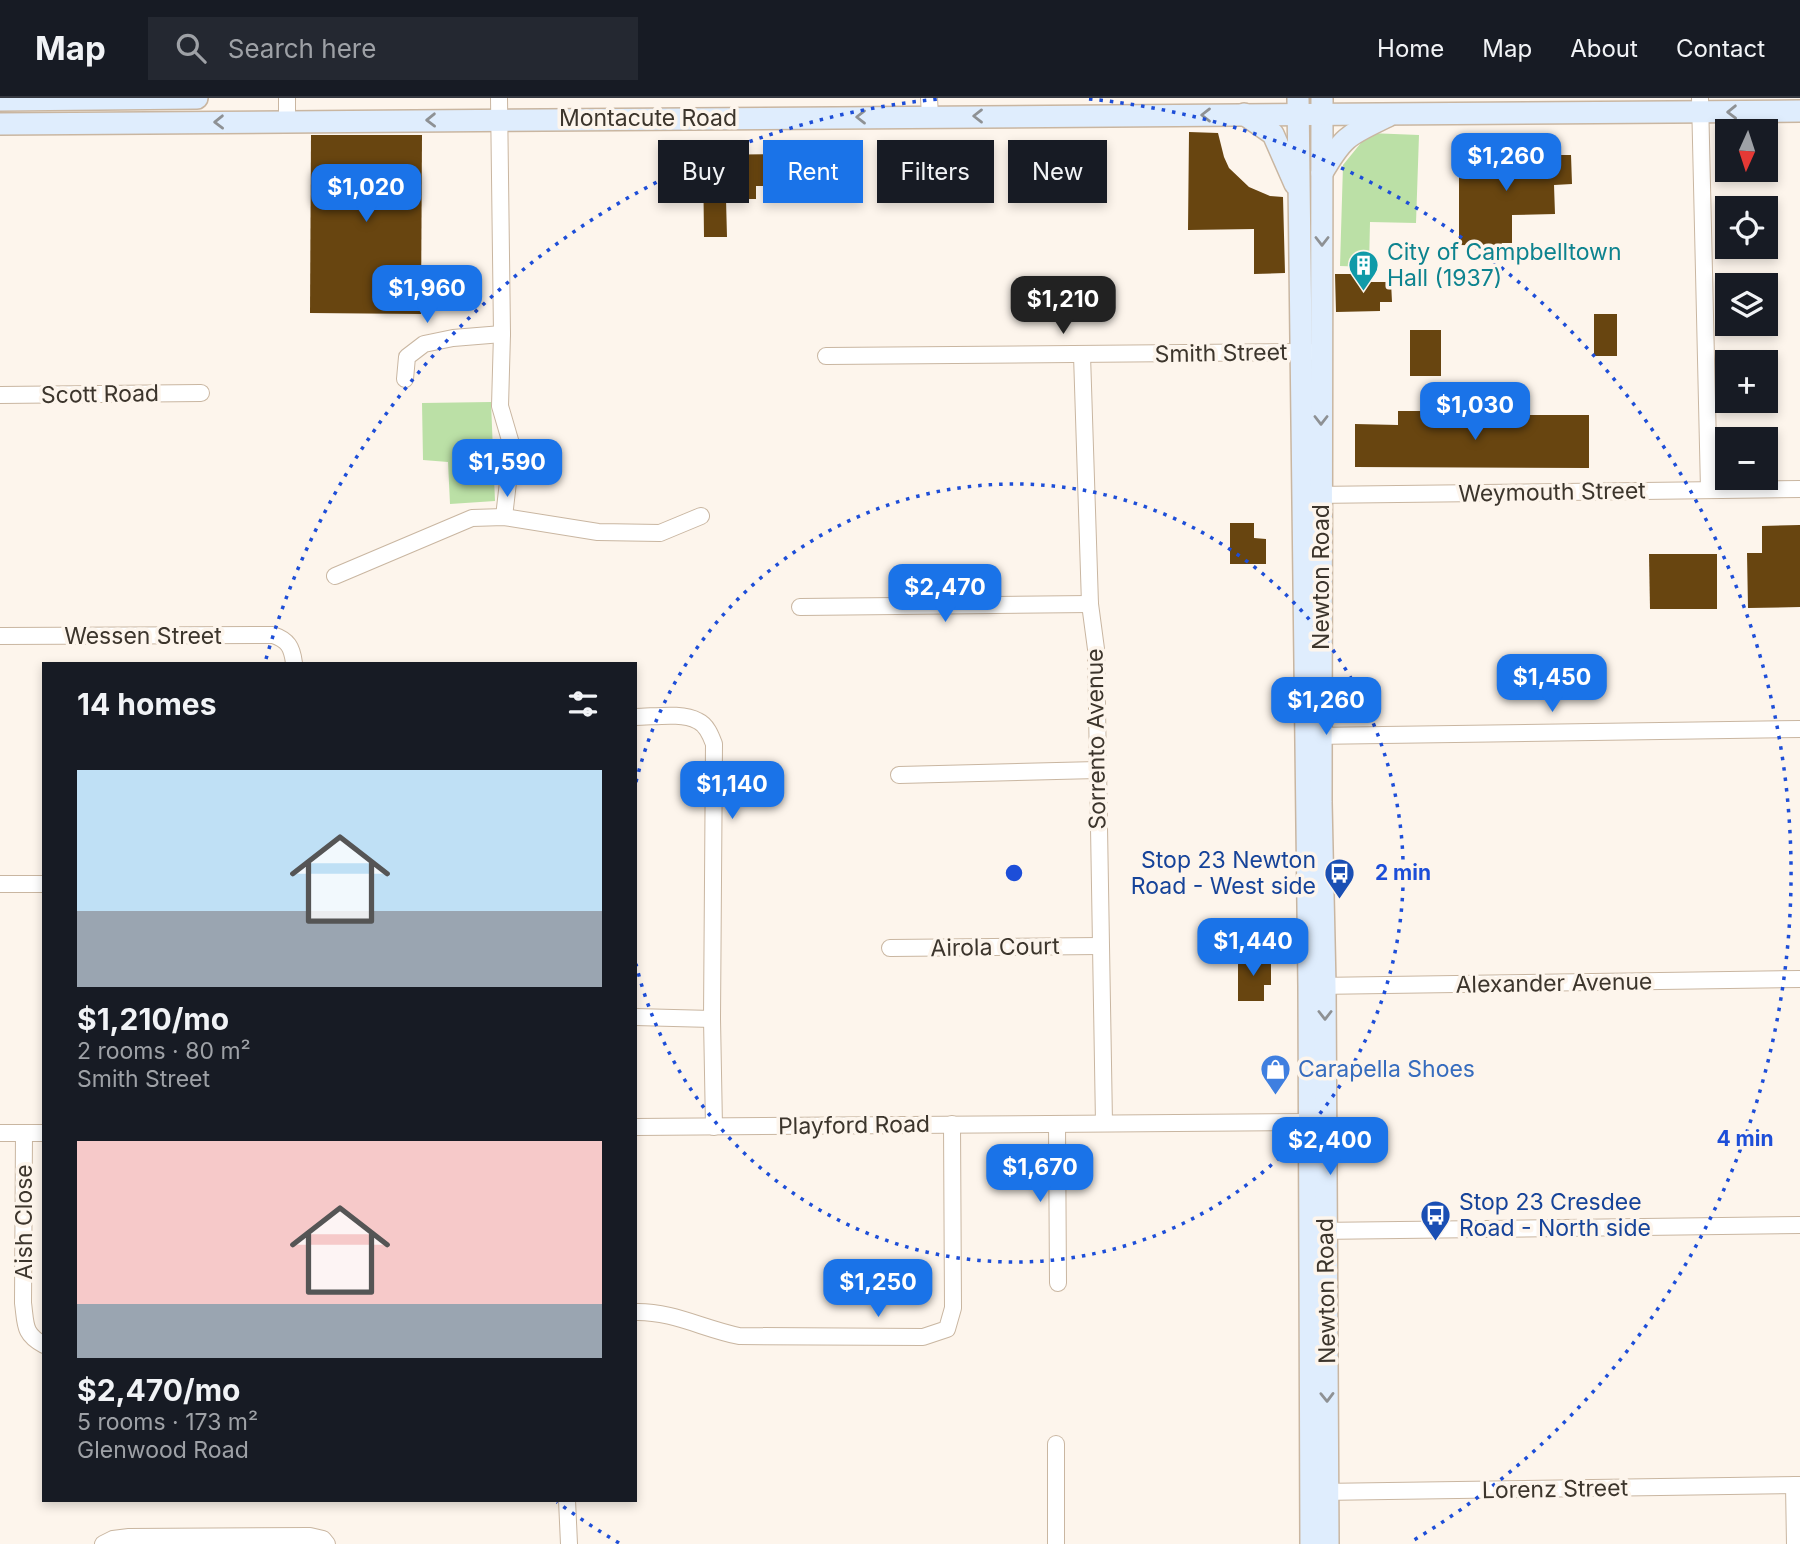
<!DOCTYPE html>
<meta charset="utf-8">
<style>
:root{--surface:#171b24;--page:#242831;--text:#f1f3f6;--muted:#9ea1a6;--line:#363941;--accent:#1a73e8}
body{margin:0;font-family:Inter,sans-serif;background:var(--page);color:var(--text);height:100vh;display:flex;flex-direction:column;font-size:26px;white-space:nowrap}
*{box-sizing:border-box;margin:0}
p{font-size:23px;color:var(--muted)}
.icon{flex:none;width:38px;height:38px;fill:none;stroke:currentColor;stroke-width:2;stroke-linecap:round;stroke-linejoin:round}
.map{position:relative;flex:1;overflow:hidden}
.side{position:absolute;left:42px;top:564px;width:595px;height:840px;display:flex;flex-direction:column;background:var(--surface);border-radius:0px;box-shadow:0 4px 10px #0003}
.side>*{flex:none}
.banner{position:absolute;left:658px;top:42px;width:665px;height:63px;display:flex;gap:14px}
.needle{width:46px;rotate:183deg}
.fabs{position:absolute;left:1715px;top:21px;display:grid;gap:14px}
.fabs a{display:grid;place-items:center;width:63px;height:63px;border-radius:0px;background:var(--surface);box-shadow:0 4px 10px #0003;font-size:35px}
.price{position:absolute;translate:-50% -60px;padding:0 16px;border-radius:14px;background:var(--accent);color:#fff;font-size:23px;line-height:46px;filter:drop-shadow(0 2px 4px #0008)}
.price::after{content:'';position:absolute;left:50%;top:42px;width:21px;height:16px;margin-left:-10px;background:inherit;clip-path:polygon(0 0,100% 0,50% 100%)}
.price.on{background:#222;color:#fff}
ul{padding:0;list-style:none}
li{display:grid;align-content:center;gap:14px;height:371px;padding:0 35px}
li span{display:grid;place-items:center;height:217px;border-radius:0px;color:#555}
li>.icon{margin-inline-start:auto}
span .icon{width:126px;height:126px;fill:#fffc;stroke-width:1}
li b{font-size:30px}
h2{display:flex;justify-content:space-between;align-items:center;height:84px;padding:0 35px;font-size:30px}
.tag{padding:0 24px;border-radius:0px;background:var(--surface);box-shadow:0 4px 10px #0003;font-size:24px;line-height:63px}
.tag.on{background:var(--accent);color:#fff}
header{display:flex;align-items:center;gap:42px;box-sizing:border-box;height:98px;padding:0 35px;background:var(--surface);border-bottom:2px solid var(--line)}
header strong{font-size:33px}
nav{display:flex;gap:38px;margin-inline-start:auto;font-size:24px}
.search{width:490px;height:63px;background:var(--page);display:flex;align-items:center;gap:18px;box-sizing:border-box;padding:0 24px;border-radius:0px;color:var(--muted);font-size:26px}
.map>svg:first-child{display:block}
.green{fill:#bbe0a6}
.building{fill:#684510}
.lines{fill:none;stroke-linecap:round;stroke-linejoin:round}
.street-casing{stroke:#c9b6a1;stroke-width:18}
.secondary-casing{stroke:#c9b6a1;stroke-width:24}
.street{stroke:#fff;stroke-width:16}
.secondary{stroke:#dfedfd;stroke-width:21}
.oneway{stroke:#8e9194}
.ring{fill:none;stroke:#1d4ed8;stroke-width:3.5;stroke-dasharray:3.5 7}
.labels{text-anchor:middle;stroke-width:7;stroke-linejoin:round;paint-order:stroke}
.street-label{font-size:23px;fill:#3c352c;stroke:#fdf5ec}
.culture-label{font-size:23px;fill:#0d838f;stroke:#fdf5ec;text-anchor:start}
.transit-label{font-size:23px;fill:#164399;stroke:#fdf5ec;text-anchor:end}
.shop-label{font-size:23px;fill:#366cbe;stroke:#fdf5ec;text-anchor:start}
.centre{fill:#1d4ed8;stroke:#fdf5ec;stroke-width:3.5}
.ring-label{font-size:21px;text-anchor:middle;font-weight:bold;fill:#1d4ed8;stroke:#fdf5ec;stroke-width:7;stroke-linejoin:round;paint-order:stroke}
</style>
<header>
<strong>Map</strong>
<div class="search"><svg class="icon" aria-label="search" viewBox="0 0 24 24"><circle cx="10" cy="10" r="6"/><path d="M15 15l6 6"/></svg>Search here</div>
<nav><a>Home</a><a>Map</a><a>About</a><a>Contact</a></nav>
</header>
<div class="map">
<svg width="1800" height="1446" viewBox="0 0 1800 1446">
<rect width="100%" height="100%" fill="#fdf5ec"/>
<g class="green">
<polygon points="1369,35 1419,37 1416,125 1370,124 1369,169 1340,168 1343,67"/>
<polygon points="491,304 495,403 450,406 448,364 423,362 422,305"/>
</g>
<g class="building">
<polygon points="1189,34 1218,35 1224,59 1229,70 1249,89 1270,98 1283,99 1285,175 1254,176 1254,131 1188,132"/>
<polygon points="311,37 422,37 421,216 310,215"/>
<polygon points="789,56 790,78 779,79 779,88 756,88 756,101 726,101 727,139 704,139 703,57"/>
<polygon points="1541,57 1571,57 1572,86 1554,87 1555,116 1512,117 1512,145 1502,145 1502,148 1459,147 1459,58"/>
<polygon points="1335,176 1359,176 1359,184 1391,184 1392,204 1380,204 1380,213 1336,214"/>
<rect x="1594" y="216" width="23" height="42"/>
<rect x="1410" y="232" width="31" height="46"/>
<polygon points="1398,313 1428,313 1436,315 1436,320 1467,320 1467,314 1507,314 1507,317 1589,317 1589,370 1355,369 1355,326 1398,327"/>
<polygon points="1230,425 1254,425 1254,440 1266,441 1266,466 1230,466"/>
<polygon points="1800,427 1800,509 1748,510 1747,455 1762,455 1762,428"/>
<polygon points="1649,456 1717,456 1717,511 1650,511"/>
<polygon points="1238,859 1271,859 1271,887 1264,887 1264,903 1238,903"/>
</g>
<g class="lines">
<defs>
<g id="street">
<polyline points="287,0 287,24"/>
<polyline points="499,0 502,236 500,308 512,349 504,419"/>
<polyline points="929,0 930,18"/>
<polyline points="1700,0 1709,392"/>
<polyline points="1082,257 1090,506 1096,551 1104,1025"/>
<polyline points="826,258 1310,254"/>
<polyline points="405,281 407,259 424,246 453,240 502,236"/>
<polyline points="0,297 201,295"/>
<polyline points="1313,397 1800,391"/>
<polyline points="335,478 472,420 504,419 598,434 660,435 701,418"/>
<polyline points="800,509 1090,506"/>
<path d="M 0,538 L 273,537 C 288,542 292,549 294,565"/>
<path d="M 635,619 C 654,619 682,614 698,623 C 707,627 711,638 714,646 L 712,921 L 714,1029"/>
<polyline points="1312,638 1800,631"/>
<polyline points="899,677 1097,672"/>
<polyline points="0,786 44,786"/>
<polyline points="890,850 1100,848"/>
<polyline points="1316,888 1800,881"/>
<polyline points="635,919 712,921"/>
<polyline points="1057,1026 1058,1185"/>
<polyline points="635,1029 1319,1024"/>
<polyline points="0,1035 44,1035"/>
<path d="M 24,1035 L 23,1205 C 26,1226 23,1236 44,1247"/>
<polyline points="1316,1133 1800,1127"/>
<path d="M 635,1214 C 672,1213 704,1231 739,1238 L 923,1239 L 947,1231 L 953,1210 L 952,1026"/>
<polyline points="1794,1387 1795,1446"/>
<polyline points="1320,1394 1800,1387"/>
<polyline points="567,1402 569,1446"/>
<polyline points="103,1446 113,1441 129,1439 310,1438 323,1441 327,1446"/>
<polyline points="1056,1446 1056,1346"/>
</g>
<g id="secondary">
<polyline points="1298,0 1309,888 1311,1446"/>
<polyline points="1322,0 1321,704 1325,888 1328,1446"/>
<polyline points="0,2 197,0"/>
<polyline points="1244,16 1273,36 1295,86"/>
<polyline points="0,26 1800,13"/>
<path d="M 1322,75 C 1344,37 1349,37 1388,18"/>
</g>
</defs>
<use href="#street" class="street-casing"/>
<use href="#secondary" class="secondary-casing"/>
<use href="#street" class="street"/>
<use href="#secondary" class="secondary"/>
</g>
<defs><path id="oneway-chevron" d="M-2-3.5L2.5 0L-2 3.5" fill="none" stroke-width="1.6" stroke-linecap="round" stroke-linejoin="round" transform="scale(1.75)"/></defs>
<g class="oneway">
<use href="#oneway-chevron" transform="translate(1732 14) rotate(179)"/>
<use href="#oneway-chevron" transform="translate(1206 17) rotate(180)"/>
<use href="#oneway-chevron" transform="translate(978 18) rotate(180)"/>
<use href="#oneway-chevron" transform="translate(861 19) rotate(180)"/>
<use href="#oneway-chevron" transform="translate(431 22) rotate(179)"/>
<use href="#oneway-chevron" transform="translate(219 24) rotate(179)"/>
<use href="#oneway-chevron" transform="translate(1322 143) rotate(90)"/>
<use href="#oneway-chevron" transform="translate(1321 322) rotate(90)"/>
<use href="#oneway-chevron" transform="translate(1325 917) rotate(90)"/>
<use href="#oneway-chevron" transform="translate(1327 1299) rotate(89)"/>
</g>
<g class="ring">
<path d="M636 684A389 389 0 1 1 636 866"/>
<path d="M619 1445A778 778 0 0 1 557 1404M266 561A778 778 0 0 1 939 1M1089 1A778 778 0 0 1 1409 1445"/>
</g>
<defs>
<symbol id="building-pin" viewBox="-11 -11 22 30"><path d="M0 17L-7.5 6A9.5 9.5 0 1 1 7.5 6Z" fill="#0f9aa8" stroke="#fdf5ec"/><path d="M-4-6H4V6H1V3H-1V6H-4ZM-2.5-4.3h1.7v1.8h-1.7ZM.8-4.3h1.7v1.8H.8ZM-2.5-1h1.7V.8h-1.7ZM.8-1h1.7V.8H.8Z" fill="#fff"/></symbol>
<symbol id="bus-pin" viewBox="-11 -11 22 30"><path d="M0 17L-7.5 6A9.5 9.5 0 1 1 7.5 6Z" fill="#1a4fb4" stroke="#fdf5ec"/><path d="M-5-6H5V4H4V6H2V4H-2V6H-4V4H-5ZM-3.5-4V0h7V-4ZM-3.5 1.2v1.5H-2V1.2ZM2 1.2v1.5H3.5V1.2Z" fill="#fff"/></symbol>
<symbol id="shop-pin" viewBox="-11 -11 22 30"><path d="M0 17L-7.5 6A9.5 9.5 0 1 1 7.5 6Z" fill="#3f7fe0" stroke="#fdf5ec"/><path d="M-5-2.5h2.3a2.7 3.5 0 0 1 5.4 0H5L5.5 6h-11ZM-1.5-2.5h3a1.5 2.3 0 0 0-3 0Z" fill="#fff"/></symbol>
</defs>
<g fill-rule="evenodd">
<use href="#building-pin" x="1346" y="150" width="35" height="47"/>
<use href="#bus-pin" x="1322" y="758" width="35" height="47"/>
<use href="#shop-pin" x="1258" y="954" width="35" height="47"/>
<use href="#bus-pin" x="1418" y="1100" width="35" height="47"/>
</g>
<g class="labels">
<g class="street-label">
<text x="648" y="28">Montacute Road</text>
<text transform="translate(1221 255) rotate(-1)" y="8">Smith Street</text>
<text transform="translate(100 296) rotate(-1)" y="8">Scott Road</text>
<text transform="translate(1552 394) rotate(-1)" y="8">Weymouth Street</text>
<text transform="translate(1321 479) rotate(-90)" y="8">Newton Road</text>
<text x="143" y="546">Wessen Street</text>
<text transform="translate(1096 641) rotate(-91)" y="8">Sorrento Avenue</text>
<text transform="translate(995 849) rotate(-1)" y="8">Airola Court</text>
<text transform="translate(1554 885) rotate(-1)" y="8">Alexander Avenue</text>
<text transform="translate(854 1027) rotate(-1)" y="8">Playford Road</text>
<text transform="translate(24 1124) rotate(-90)" y="8">Aish Close</text>
<text transform="translate(1326 1193) rotate(-91)" y="8">Newton Road</text>
<text transform="translate(1555 1391) rotate(-1)" y="8">Lorenz Street</text>
</g>
<g class="culture-label">
<text x="1387" y="162">City of Campbelltown<tspan x="1387" dy="26">Hall (1937)</tspan></text>
</g>
<g class="transit-label">
<text x="1316" y="770">Stop 23 Newton<tspan x="1316" dy="26">Road - West side</tspan></text>
<text x="1459" y="1112" text-anchor="start">Stop 23 Cresdee<tspan x="1459" dy="26">Road - North side</tspan></text>
</g>
<g class="shop-label">
<text x="1298" y="979">Carapella Shoes</text>
</g>
</g>
<circle cx="1014" cy="775" r="10" class="centre"/>
<g class="ring-label">
<text x="1403" y="782">2 min</text>
<text x="1745" y="1048">4 min</text>
</g>
</svg>
<div class="fabs">
<a><svg class="needle" viewBox="-14 -14 28 28"><path d="M0-13l5 13h-10z" fill="#e53935"/><path d="M0 13l5-13h-10z" fill="#9ea1a6"/></svg></a>
<a><svg class="icon" aria-label="locate" viewBox="0 0 24 24"><circle cx="12" cy="12" r="6"/><path d="M12 2v4M12 18v4M2 12h4M18 12h4"/></svg></a>
<a><svg class="icon" aria-label="layers" viewBox="0 0 24 24"><path d="M12 4l9 5-9 5-9-5zM3 14l9 5 9-5"/></svg></a>
<a>+</a>
<a>−</a>
</div>
<b class="price" style="left:1506px;top:95px">$1,260</b>
<b class="price" style="left:366px;top:126px">$1,020</b>
<b class="price" style="left:427px;top:227px">$1,960</b>
<b class="price on" style="left:1063px;top:238px">$1,210</b>
<b class="price" style="left:1475px;top:344px">$1,030</b>
<b class="price" style="left:507px;top:401px">$1,590</b>
<b class="price" style="left:945px;top:526px">$2,470</b>
<b class="price" style="left:1552px;top:616px">$1,450</b>
<b class="price" style="left:1326px;top:639px">$1,260</b>
<b class="price" style="left:732px;top:723px">$1,140</b>
<b class="price" style="left:1253px;top:880px">$1,440</b>
<b class="price" style="left:1330px;top:1079px">$2,400</b>
<b class="price" style="left:1040px;top:1106px">$1,670</b>
<b class="price" style="left:878px;top:1221px">$1,250</b>
<div class="banner">
<a class="tag">Buy</a>
<a class="tag on">Rent</a>
<a class="tag">Filters</a>
<a class="tag">New</a>
</div>
<section class="side">
<h2>14 homes<svg class="icon" aria-label="filters" viewBox="0 0 24 24"><path d="M4 7h16M4 17h16"/><circle cx="9" cy="7" r="2"/><circle cx="15" cy="17" r="2"/></svg></h2>
<ul>
<li><span style="background:linear-gradient(#bfe0f5 65%,#9aa5b1 0)"><svg class="icon" aria-label="home" viewBox="0 0 24 24"><path d="M3 11l9-7 9 7M6 9v11h12V9"/></svg></span><div><b>$1,210/mo</b><p>2 rooms · 80 m²</p><p>Smith Street</p></div></li>
<li><span style="background:linear-gradient(#f6c9c9 75%,#9aa5b1 0)"><svg class="icon" aria-label="home" viewBox="0 0 24 24"><path d="M3 11l9-7 9 7M6 9v11h12V9"/></svg></span><div><b>$2,470/mo</b><p>5 rooms · 173 m²</p><p>Glenwood Road</p></div></li>
</ul>
</section>
</div>
